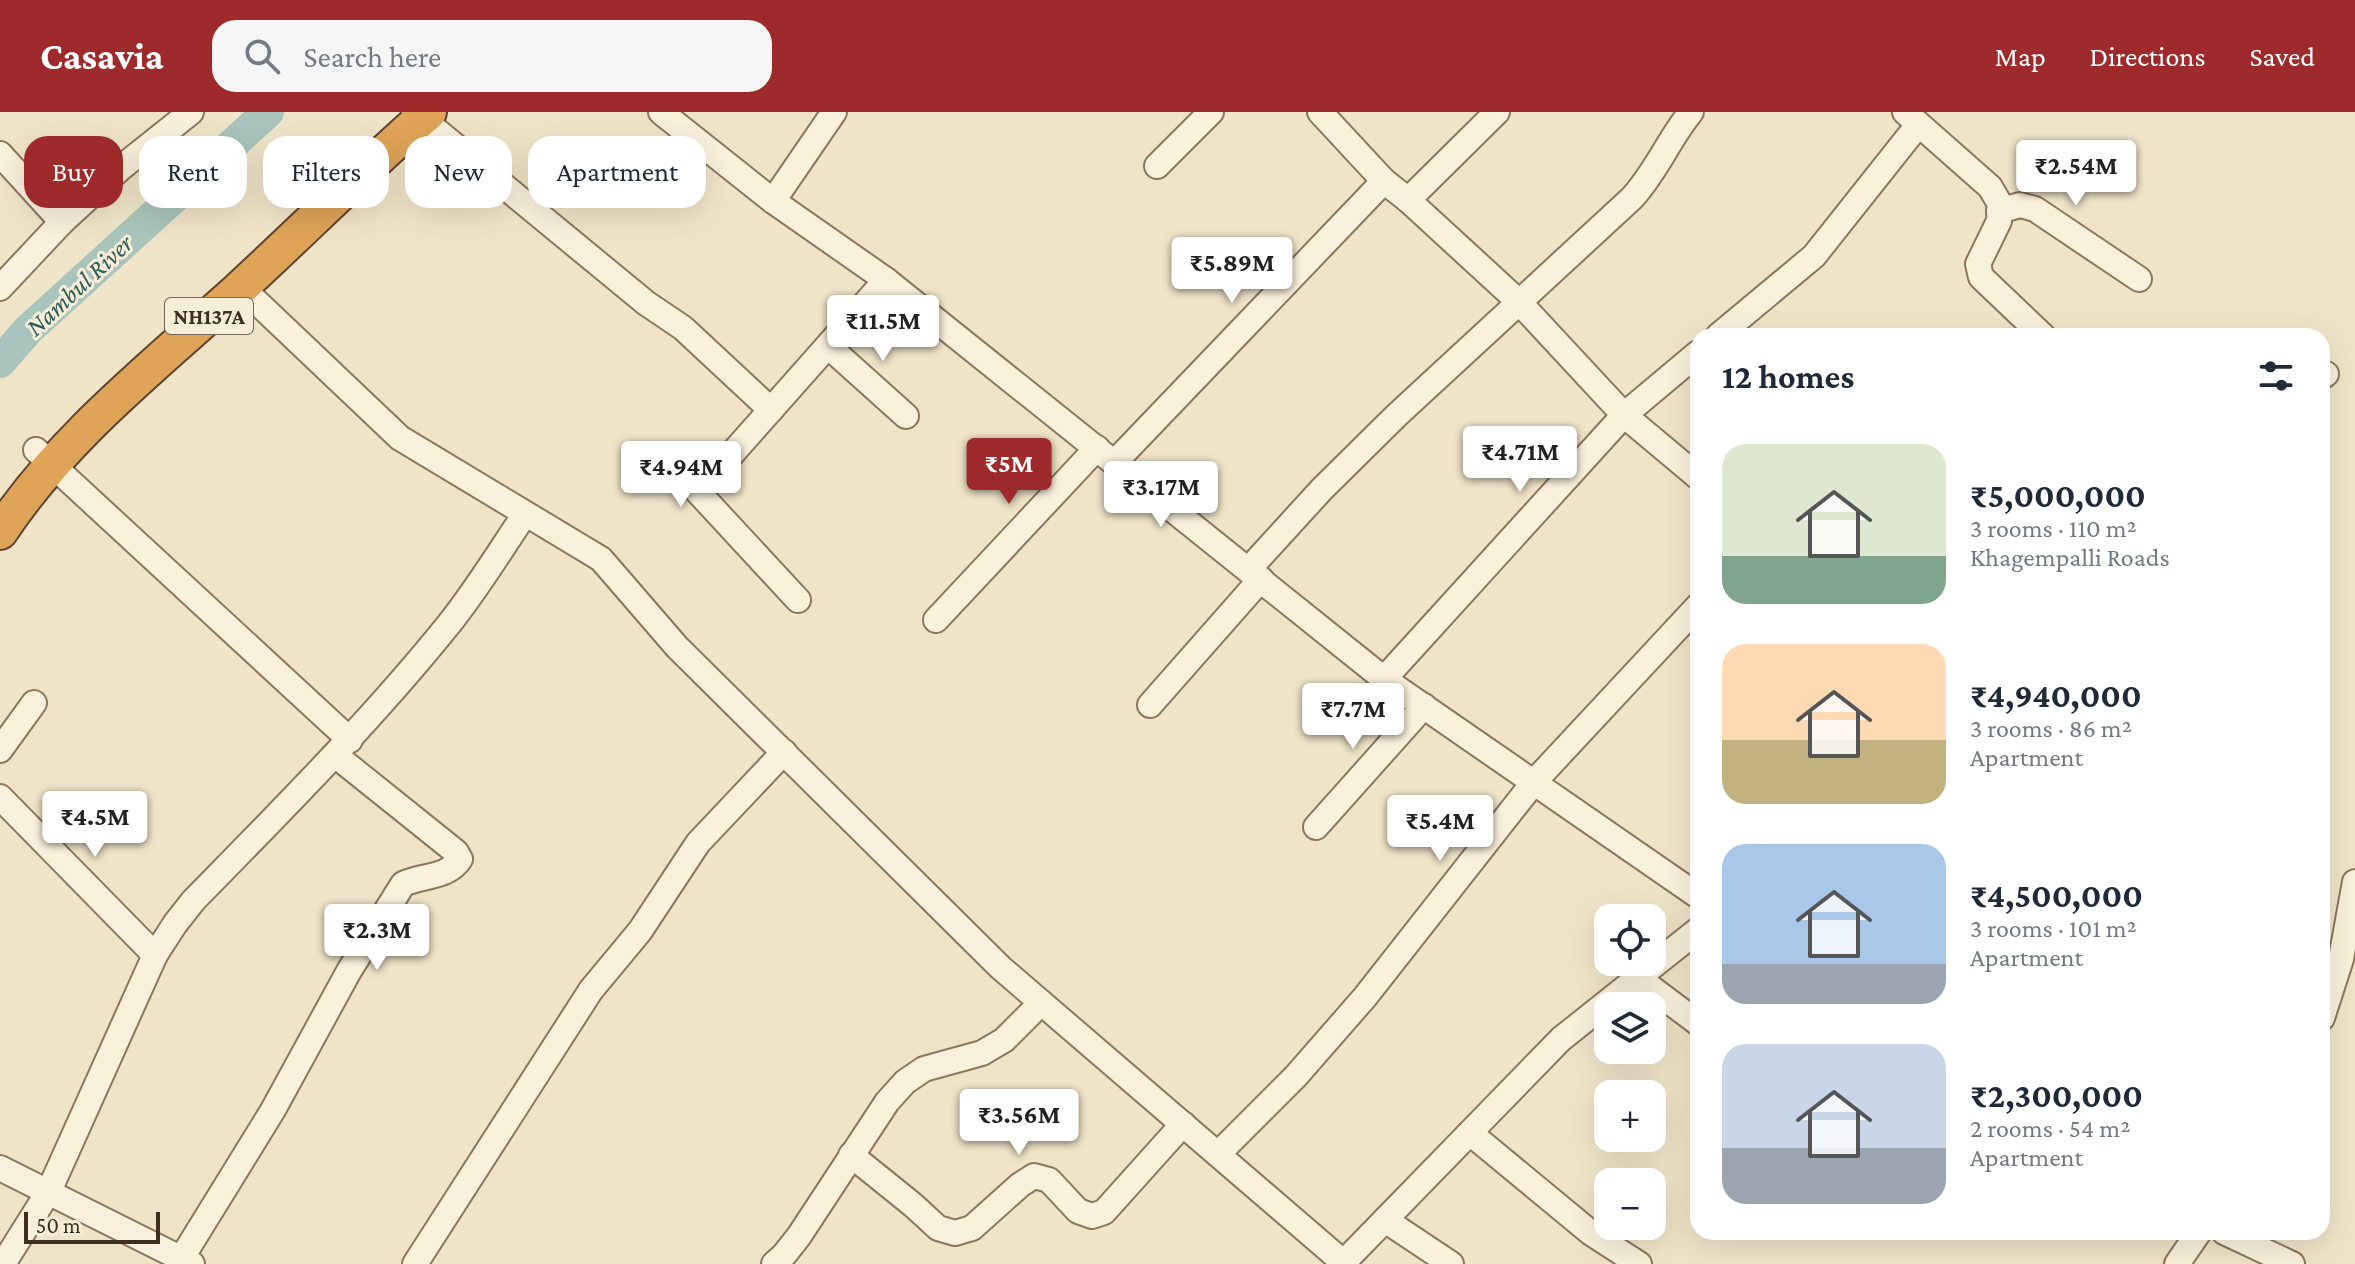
<!DOCTYPE html>
<meta charset="utf-8">
<style>
:root{--surface:#fff;--page:#f6f6f7;--text:#1f2937;--muted:#747a83;--accent:#9e2a2b}
body{margin:0;font-family:"Crimson Pro",serif;background:var(--page);color:var(--text);height:100vh;display:flex;flex-direction:column;font-size:30px;white-space:nowrap}
*{box-sizing:border-box;margin:0}
p{font-size:26px;color:var(--muted)}
.icon{flex:none;width:44px;height:44px;fill:none;stroke:currentColor;stroke-width:2;stroke-linecap:round;stroke-linejoin:round}
.map{position:relative;flex:1;overflow:hidden}
.panel{position:absolute;left:1690px;top:216px;width:640px;height:912px;display:flex;flex-direction:column;background:var(--surface);border-radius:24px;box-shadow:0 8px 32px #0002}
.panel>*{flex:none}
.guide{position:absolute;left:24px;top:24px;width:760px;height:72px;display:flex;gap:16px}
.buttons{position:absolute;left:1594px;top:792px;display:grid;gap:16px}
.buttons a{display:grid;place-items:center;width:72px;height:72px;border-radius:16px;background:var(--surface);box-shadow:0 8px 32px #0002;font-size:40px}
.scale{position:absolute;left:24px;bottom:20px;width:136px;box-sizing:border-box;padding-left:8px;border:4px solid #3d2e20;border-top:0;font-size:22px;line-height:28px;white-space:nowrap;color:#3d2e20;-webkit-text-stroke:6px #f7eed8;paint-order:stroke}
.price{position:absolute;translate:-50% -68px;padding:0 18px;border-radius:8px;background:#fff;color:#222;font-size:26px;line-height:52px;filter:drop-shadow(0 2px 4px #0008)}
.price::after{content:'';position:absolute;left:50%;top:48px;width:24px;height:18px;margin-left:-12px;background:inherit;clip-path:polygon(0 0,100% 0,50% 100%)}
.price.selected{background:var(--accent);color:#fff}
ul{padding:0;list-style:none}
li{display:flex;align-items:center;gap:24px;height:200px;padding:0 32px}
li span{display:grid;place-items:center;flex:none;width:224px;height:160px;border-radius:24px;color:#555}
li>.icon{margin-inline-start:auto}
span .icon{width:96px;height:96px;fill:#fffc;stroke-width:1}
li b{font-size:34px}
h2{display:flex;justify-content:space-between;align-items:center;height:96px;padding:0 32px;font-size:34px}
.tag{padding:0 28px;border-radius:24px;background:var(--surface);box-shadow:0 8px 32px #0002;font-size:28px;line-height:72px}
.tag.selected{background:var(--accent);color:#fff}
header{display:flex;align-items:center;gap:48px;box-sizing:border-box;height:112px;padding:0 40px;background:var(--accent);color:#fff}
header strong{font-size:38px}
nav{display:flex;gap:44px;margin-inline-start:auto;font-size:28px}
.search{width:560px;height:72px;background:var(--page);display:flex;align-items:center;gap:20px;box-sizing:border-box;padding:0 28px;border-radius:24px;color:var(--muted);font-size:30px}
.map>svg:first-child{display:block}
.lines{fill:none;stroke-linecap:round;stroke-linejoin:round}
.river{stroke:#a9c4bc;stroke-width:32}
.minor-casing{stroke:#8d765c;stroke-width:28}
.highway-casing{stroke:#5b4430;stroke-width:38}
.minor{stroke:#faf1dc;stroke-width:24}
.highway{stroke:#e0a458;stroke-width:34}
.labels{text-anchor:middle;stroke-width:6;stroke-linejoin:round;paint-order:stroke}
.shield{fill:#f7eed8;stroke:#756857;stroke-width:2}
.shield-label{font-size:22px;font-weight:bold;fill:#3d2e20}
.water-label{font-size:26px;font-style:italic;fill:#2f5d5a;stroke:#f7eed8}
</style>
<header>
<strong>Casavia</strong>
<div class="search"><svg class="icon" aria-label="search" viewBox="0 0 24 24"><circle cx="10" cy="10" r="6"/><path d="M15 15l6 6"/></svg>Search here</div>
<nav><a>Map</a><a>Directions</a><a>Saved</a></nav>
</header>
<div class="map">
<svg width="2355" height="1152" viewBox="0 0 2355 1152">
<rect width="100%" height="100%" fill="#f0e4c8"/>
<g class="lines">
<polyline class="river" points="0,250 28,218 268,0"/>
<defs>
<g id="minor">
<polyline points="414,0 646,191 683,216 771,298"/>
<polyline points="661,0 773,89 886,168 1384,567 1698,784"/>
<polyline points="1320,0 1384,69 1408,88 1519,190 1624,303 1698,365"/>
<polyline points="1905,0 1990,75 2000,92 1999,109 1978,152 1981,165 2043,224"/>
<polyline points="0,42 62,110"/>
<polyline points="1157,54 1211,0"/>
<polyline points="1408,88 1497,0"/>
<polyline points="773,89 834,0"/>
<polyline points="1999,99 2020,93 2035,97 2139,167"/>
<polyline points="241,175 400,326 601,447 677,535 1001,856 1343,1150"/>
<polyline points="0,176 62,110 122,55 191,0"/>
<polyline points="1718,224 1814,144 1918,13"/>
<polyline points="828,234 906,304"/>
<polyline points="2322,265 2326,262"/>
<polyline points="36,338 350,628"/>
<polyline points="1115,350 1384,69"/>
<path d="M 1249,457 L 1322,377 L 1397,303 L 1632,86 C 1656,60 1669,27 1691,0"/>
<polyline points="798,488 698,380 886,168"/>
<polyline points="936,508 1097,336"/>
<polyline points="1384,567 1624,303 1698,241"/>
<polyline points="1150,593 1261,467"/>
<polyline points="0,638 34,591"/>
<polyline points="0,685 155,843"/>
<polyline points="1316,715 1424,594"/>
<polyline points="1638,866 1698,911"/>
<polyline points="2322,906 2341,847 2355,770"/>
<polyline points="1470,1021 1591,1121 1639,1152"/>
<polyline points="1218,1042 1296,964 1365,885 1534,670 1698,494"/>
<polyline points="851,1043 913,1093 938,1116 955,1121 972,1116 1020,1073 1034,1064 1049,1068 1078,1099 1092,1104 1104,1100 1183,1012"/>
<polyline points="0,1056 192,1152"/>
<polyline points="1385,1108 1451,1152"/>
<polyline points="2224,1120 2292,1152"/>
<path d="M 3,1152 L 49,1079 L 155,843 L 175,812 L 193,789 C 281,699 370,610 449,512 C 477,477 500,439 525,402"/>
<path d="M 178,1152 L 273,998 L 349,859 L 403,772 C 422,763 448,766 460,747 L 456,740 L 335,643"/>
<polyline points="415,1152 591,878 640,819 698,731 784,640"/>
<polyline points="774,1152 784,1143 799,1124 887,990 905,970 924,957 982,941 1004,928 1041,891"/>
<polyline points="1342,1152 1561,927 1698,818"/>
<polyline points="2177,1152 2199,1120"/>
</g>
<path id="highway" d="M 0,420 C 63,325 154,254 238,178 C 302,119 364,57 429,0"/>
</defs>
<use href="#minor" class="minor-casing"/>
<use href="#highway" class="highway-casing"/>
<use href="#minor" class="minor"/>
<use href="#highway" class="highway"/>
</g>
<g class="labels">
<rect class="shield" x="165" y="186" width="88" height="36" rx="6"/>
<g class="shield-label">
<text x="209" y="212">NH137A</text>
</g>
<g class="water-label">
<text transform="translate(79 173) rotate(-43)" y="9">Nambul River</text>
</g>
</g>
</svg>
<div class="buttons">
<a><svg class="icon" aria-label="locate" viewBox="0 0 24 24"><circle cx="12" cy="12" r="6"/><path d="M12 2v4M12 18v4M2 12h4M18 12h4"/></svg></a>
<a><svg class="icon" aria-label="layers" viewBox="0 0 24 24"><path d="M12 4l9 5-9 5-9-5zM3 14l9 5 9-5"/></svg></a>
<a>+</a>
<a>−</a>
</div>
<div class="scale">50 m</div>
<b class="price" style="left:2076px;top:96px">₹2.54M</b>
<b class="price" style="left:1232px;top:193px">₹5.89M</b>
<b class="price" style="left:883px;top:251px">₹11.5M</b>
<b class="price" style="left:1520px;top:382px">₹4.71M</b>
<b class="price selected" style="left:1009px;top:394px">₹5M</b>
<b class="price" style="left:681px;top:397px">₹4.94M</b>
<b class="price" style="left:1161px;top:417px">₹3.17M</b>
<b class="price" style="left:1353px;top:639px">₹7.7M</b>
<b class="price" style="left:95px;top:747px">₹4.5M</b>
<b class="price" style="left:1440px;top:751px">₹5.4M</b>
<b class="price" style="left:377px;top:860px">₹2.3M</b>
<b class="price" style="left:1019px;top:1045px">₹3.56M</b>
<div class="guide">
<a class="tag selected">Buy</a>
<a class="tag">Rent</a>
<a class="tag">Filters</a>
<a class="tag">New</a>
<a class="tag">Apartment</a>
</div>
<section class="panel">
<h2>12 homes<svg class="icon" aria-label="filters" viewBox="0 0 24 24"><path d="M4 7h16M4 17h16"/><circle cx="9" cy="7" r="2"/><circle cx="15" cy="17" r="2"/></svg></h2>
<ul>
<li><span style="background:linear-gradient(#dfe7d0 70%,#7fa58c 0)"><svg class="icon" aria-label="home" viewBox="0 0 24 24"><path d="M3 11l9-7 9 7M6 9v11h12V9"/></svg></span><div><b>₹5,000,000</b><p>3 rooms · 110 m²</p><p>Khagempalli Roads</p></div></li>
<li><span style="background:linear-gradient(#ffd9b3 60%,#c2b280 0)"><svg class="icon" aria-label="home" viewBox="0 0 24 24"><path d="M3 11l9-7 9 7M6 9v11h12V9"/></svg></span><div><b>₹4,940,000</b><p>3 rooms · 86 m²</p><p>Apartment</p></div></li>
<li><span style="background:linear-gradient(#a9c7e8 75%,#9aa5b1 0)"><svg class="icon" aria-label="home" viewBox="0 0 24 24"><path d="M3 11l9-7 9 7M6 9v11h12V9"/></svg></span><div><b>₹4,500,000</b><p>3 rooms · 101 m²</p><p>Apartment</p></div></li>
<li><span style="background:linear-gradient(#c9d6e8 65%,#9aa5b1 0)"><svg class="icon" aria-label="home" viewBox="0 0 24 24"><path d="M3 11l9-7 9 7M6 9v11h12V9"/></svg></span><div><b>₹2,300,000</b><p>2 rooms · 54 m²</p><p>Apartment</p></div></li>
</ul>
</section>
</div>
